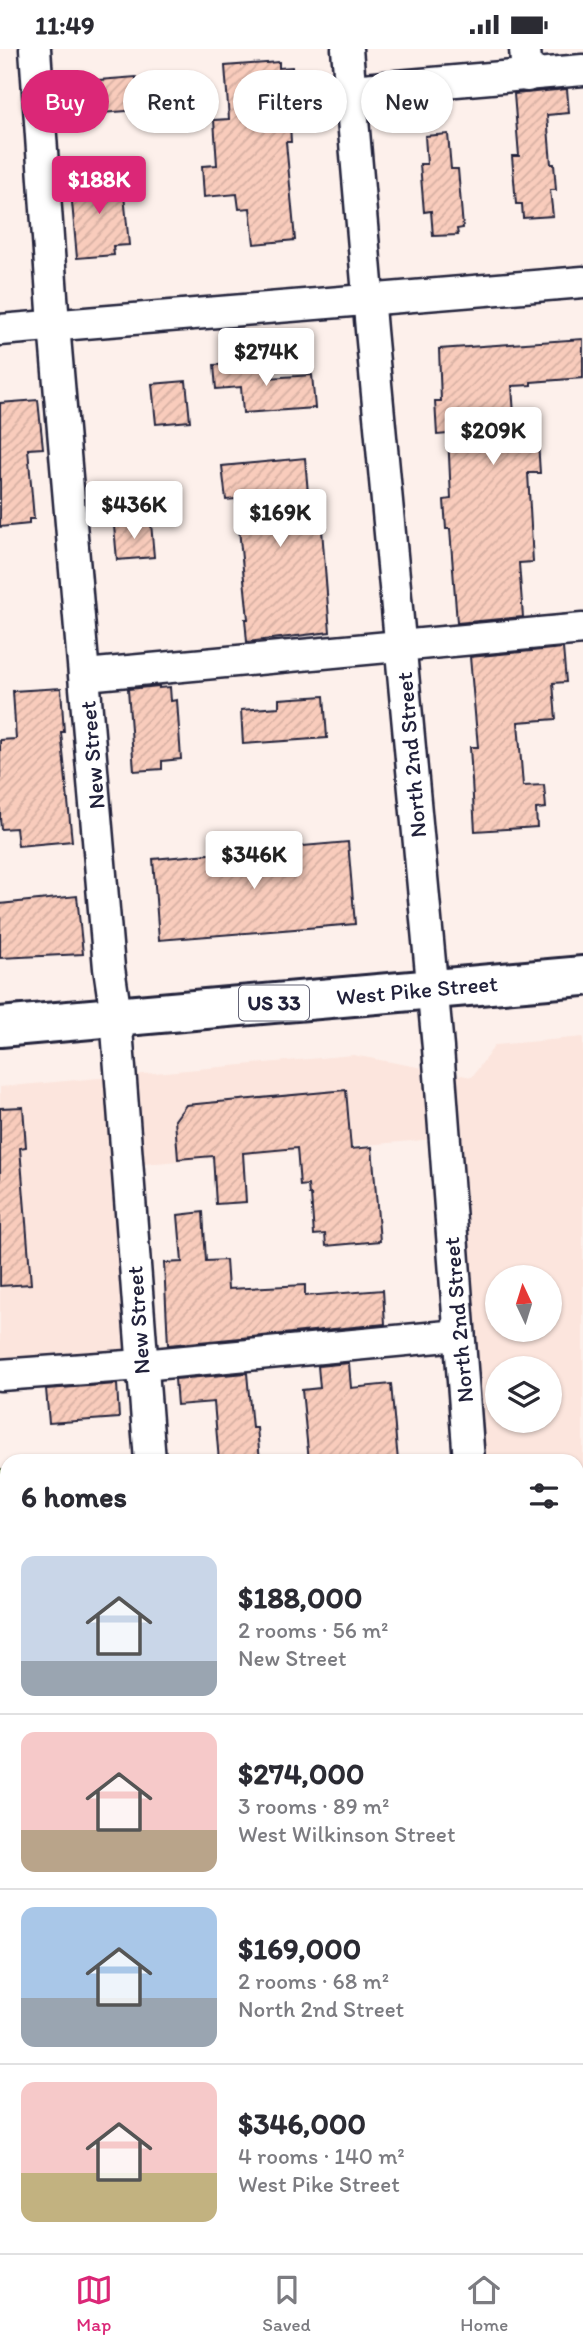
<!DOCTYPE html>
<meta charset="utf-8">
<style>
:root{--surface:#fff;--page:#f2f2f3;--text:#2b2b33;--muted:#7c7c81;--line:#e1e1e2;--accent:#db2777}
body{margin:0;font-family:Itim,sans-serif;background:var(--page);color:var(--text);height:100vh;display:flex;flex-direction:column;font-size:26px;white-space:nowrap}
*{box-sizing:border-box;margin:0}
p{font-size:23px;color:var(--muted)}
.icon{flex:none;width:38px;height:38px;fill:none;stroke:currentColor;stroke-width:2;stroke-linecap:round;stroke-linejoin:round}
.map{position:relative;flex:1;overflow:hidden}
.sheet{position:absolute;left:0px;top:1405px;width:584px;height:800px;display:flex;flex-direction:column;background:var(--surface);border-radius:21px 21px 0 0;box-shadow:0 2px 5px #0004}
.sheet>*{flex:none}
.guide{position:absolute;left:21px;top:21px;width:542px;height:63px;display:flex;gap:14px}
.needle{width:46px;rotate:356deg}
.fabs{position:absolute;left:485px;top:1216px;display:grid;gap:14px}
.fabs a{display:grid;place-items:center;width:77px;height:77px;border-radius:50%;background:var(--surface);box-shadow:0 2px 5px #0004;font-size:35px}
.price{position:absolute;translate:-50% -60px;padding:0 16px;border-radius:7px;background:#fff;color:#222;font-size:23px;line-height:46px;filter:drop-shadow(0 2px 4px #0008)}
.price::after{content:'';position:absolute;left:50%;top:42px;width:21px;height:16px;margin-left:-10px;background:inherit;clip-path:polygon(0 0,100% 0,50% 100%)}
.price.selected{background:var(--accent);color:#fff}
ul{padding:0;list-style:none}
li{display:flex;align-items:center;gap:21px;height:175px;padding:0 21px}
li+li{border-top:2px solid var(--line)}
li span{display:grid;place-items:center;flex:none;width:196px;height:140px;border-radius:14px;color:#555}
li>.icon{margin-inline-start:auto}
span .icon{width:84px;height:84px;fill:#fffc;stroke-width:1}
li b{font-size:30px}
h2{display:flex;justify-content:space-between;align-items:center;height:84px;padding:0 21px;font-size:30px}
.tag{padding:0 24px;border-radius:32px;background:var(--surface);box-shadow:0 2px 5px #0004;font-size:24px;line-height:63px}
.tag.selected{background:var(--accent);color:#fff}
.status{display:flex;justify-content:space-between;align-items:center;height:49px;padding:0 35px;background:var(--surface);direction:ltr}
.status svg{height:19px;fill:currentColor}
.menu{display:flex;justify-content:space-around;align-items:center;height:98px;border-top:2px solid var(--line);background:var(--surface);font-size:19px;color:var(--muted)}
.menu a{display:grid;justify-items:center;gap:4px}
.menu .selected{color:var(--accent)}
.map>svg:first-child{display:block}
.built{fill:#fce5dd;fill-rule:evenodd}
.forest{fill:url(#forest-crowns);stroke:#707c64;stroke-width:2}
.water{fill:url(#water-waves);stroke:#688aab;stroke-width:2}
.building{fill:url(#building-hatch);stroke:#22223b;stroke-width:2}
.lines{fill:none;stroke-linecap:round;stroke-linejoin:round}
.minor-casing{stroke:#22223b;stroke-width:35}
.highway-casing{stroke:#22223b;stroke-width:44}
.minor{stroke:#fff;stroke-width:30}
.highway{stroke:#fff;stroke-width:38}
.labels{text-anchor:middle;stroke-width:5;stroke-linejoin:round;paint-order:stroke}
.shield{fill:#fff;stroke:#646476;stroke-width:2}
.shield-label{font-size:21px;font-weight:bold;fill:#22223b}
.street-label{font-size:23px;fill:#22223b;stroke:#fff}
</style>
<div class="status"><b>11:49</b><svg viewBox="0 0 49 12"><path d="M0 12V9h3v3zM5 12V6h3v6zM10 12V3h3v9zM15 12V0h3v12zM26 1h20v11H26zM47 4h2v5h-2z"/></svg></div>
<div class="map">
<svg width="583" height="2204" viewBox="0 0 583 2204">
<defs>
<pattern id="forest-crowns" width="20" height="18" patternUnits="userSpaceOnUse" patternTransform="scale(1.75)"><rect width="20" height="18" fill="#bed68d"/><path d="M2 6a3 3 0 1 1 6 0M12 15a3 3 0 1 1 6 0" fill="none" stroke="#a3b77b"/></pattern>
<pattern id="water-waves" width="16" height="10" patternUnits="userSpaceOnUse" patternTransform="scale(1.75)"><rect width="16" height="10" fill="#97cff6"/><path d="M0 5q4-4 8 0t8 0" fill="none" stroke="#82b1d4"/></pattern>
<pattern id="building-hatch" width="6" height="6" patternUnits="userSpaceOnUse" patternTransform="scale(1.75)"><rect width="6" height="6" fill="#f9ccbc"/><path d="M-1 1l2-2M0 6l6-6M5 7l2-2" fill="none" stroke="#d5afa2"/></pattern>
</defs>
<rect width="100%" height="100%" fill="#fdf0eb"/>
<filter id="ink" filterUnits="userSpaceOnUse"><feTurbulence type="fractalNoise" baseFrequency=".0143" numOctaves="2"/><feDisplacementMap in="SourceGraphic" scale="14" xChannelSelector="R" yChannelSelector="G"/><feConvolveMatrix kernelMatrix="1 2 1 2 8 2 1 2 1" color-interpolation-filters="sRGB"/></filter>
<g filter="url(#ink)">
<g class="built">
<path d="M 583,988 L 583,1619 L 578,1620 L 578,1412 L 473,1412 L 447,1089 L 121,1117 L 137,1309 L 0,1320 L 0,1038 L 353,1006 L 472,1028 L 495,996 ZM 497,1228 L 550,1228 L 550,1281 L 497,1281 ZM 497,1320 L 550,1320 L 550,1372 L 497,1372 Z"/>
<polygon points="583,1625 583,2204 0,2204 0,1985 7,1978 7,2198 578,2198 578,1626"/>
</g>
<polygon class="forest" points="0,1420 7,1420 7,1614 0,1601"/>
<polygon class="water" points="0,1601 7,1614 7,1951 0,1957"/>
<g class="building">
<polygon points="279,13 279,19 292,18 295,56 289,56 291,93 286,93 295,191 254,195 250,159 239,160 237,145 204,148 202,117 217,116 214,71 229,70 225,17"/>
<polygon points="136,28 139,61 102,64 99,31"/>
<polygon points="567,40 569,64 547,66 551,115 554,115 556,141 550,141 553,167 523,169 522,155 516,155 512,107 519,107 514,45"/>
<polygon points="448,85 451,120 458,120 463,179 457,180 458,186 433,187 431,162 424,163 420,115 427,115 425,87"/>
<polygon points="122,126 129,196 113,197 114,206 77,209 70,131"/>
<polygon points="583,290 583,329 531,333 531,336 512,337 516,394 538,393 540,424 528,424 533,513 519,514 523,568 457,574 450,480 446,480 444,451 451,450 448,385 437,386 435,352 441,352 439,300"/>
<polygon points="267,313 268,329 312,326 315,359 243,364 241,338 216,340 214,316"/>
<polygon points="186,332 190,372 156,375 152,335"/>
<polygon points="38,351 43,399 28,400 34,470 29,470 29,475 0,478 0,354"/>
<polygon points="305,409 309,456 320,455 330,583 247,593 245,570 248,570 236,450 226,451 222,417"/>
<polygon points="151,474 154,508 117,511 114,477"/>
<polygon points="563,599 566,633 553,634 556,670 518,673 523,737 544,736 546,759 536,760 537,778 475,782 470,698 478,698 470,608"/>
<polygon points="159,637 159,639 170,638 171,652 177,651 181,710 162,712 162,720 134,722 128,640"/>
<polygon points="61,639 64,683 61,683 72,792 18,797 16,779 1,780 0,768 0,691 16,690 13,642"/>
<polygon points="324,647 327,689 243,695 241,661 279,658 279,650"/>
<polygon points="348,793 355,875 159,891 153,810"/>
<polygon points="77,847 83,905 0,909 0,855"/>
<polygon points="346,1041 351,1100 372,1098 380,1192 326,1197 325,1185 314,1186 311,1146 309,1146 308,1136 300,1137 297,1099 243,1104 246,1153 216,1155 213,1107 178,1110 175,1071 186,1056"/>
<polygon points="23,1058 26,1098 20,1099 31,1235 0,1237 0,1059"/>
<polygon points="203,1163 206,1212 226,1211 228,1240 305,1236 305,1247 383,1241 385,1275 168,1296 164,1214 182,1213 178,1166"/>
<polygon points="349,1314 351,1339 391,1335 398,1412 309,1412 302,1341 320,1339 318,1317"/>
<polygon points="247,1324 252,1379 257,1379 260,1412 219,1412 214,1353 177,1356 175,1330"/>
<polygon points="117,1335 119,1369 49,1374 46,1340"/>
</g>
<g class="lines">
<defs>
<g id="minor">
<polyline points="35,0 54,276 109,919 116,967 150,1412"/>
<polyline points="347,0 371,281 438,999 469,1412"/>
<polyline points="525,0 527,27"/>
<polyline points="351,41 583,21"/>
<polyline points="0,281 583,233"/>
<polyline points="85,626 583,580"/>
<polyline points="0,1326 142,1316 459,1286"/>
<polyline points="578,1626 583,1625"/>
<polyline points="578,1956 583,1955"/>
<polyline points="68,2198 68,2204"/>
<polyline points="533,2198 533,2204"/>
</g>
<polyline id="highway" points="0,978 583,927"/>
</defs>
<use href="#minor" class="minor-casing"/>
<use href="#highway" class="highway-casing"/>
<use href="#minor" class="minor"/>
<use href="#highway" class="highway"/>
</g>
</g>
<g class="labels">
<rect class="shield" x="239" y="936.5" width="70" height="35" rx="5"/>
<g class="shield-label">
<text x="274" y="961">US 33</text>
</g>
<g class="street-label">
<text transform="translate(92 706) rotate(-95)" y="8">New Street</text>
<text transform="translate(411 706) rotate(-95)" y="8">North 2nd Street</text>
<text transform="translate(417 941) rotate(-5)" y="8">West Pike Street</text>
<text transform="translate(138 1271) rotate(-94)" y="8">New Street</text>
<text transform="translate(458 1271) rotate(-95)" y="8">North 2nd Street</text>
</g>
</g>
</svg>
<div class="fabs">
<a><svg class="needle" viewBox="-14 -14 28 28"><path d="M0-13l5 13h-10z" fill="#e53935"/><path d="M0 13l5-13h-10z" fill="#7c7c81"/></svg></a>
<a><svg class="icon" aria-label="layers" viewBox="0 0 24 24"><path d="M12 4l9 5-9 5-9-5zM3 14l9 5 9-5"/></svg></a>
</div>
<b class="price selected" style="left:99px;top:167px">$188K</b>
<b class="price" style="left:266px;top:339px">$274K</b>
<b class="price" style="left:493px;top:418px">$209K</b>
<b class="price" style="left:134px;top:492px">$436K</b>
<b class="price" style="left:280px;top:500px">$169K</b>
<b class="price" style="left:254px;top:842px">$346K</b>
<div class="guide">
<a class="tag selected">Buy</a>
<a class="tag">Rent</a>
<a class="tag">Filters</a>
<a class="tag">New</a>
</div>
<section class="sheet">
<h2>6 homes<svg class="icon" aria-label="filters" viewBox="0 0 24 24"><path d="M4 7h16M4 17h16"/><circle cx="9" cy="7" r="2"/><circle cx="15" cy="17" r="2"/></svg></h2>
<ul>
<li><span style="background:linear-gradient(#c9d6e8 75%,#9aa5b1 0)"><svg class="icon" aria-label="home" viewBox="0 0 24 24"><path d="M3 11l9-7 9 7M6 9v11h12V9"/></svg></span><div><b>$188,000</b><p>2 rooms · 56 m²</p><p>New Street</p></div></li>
<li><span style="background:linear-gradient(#f6c9c9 70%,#b9a48a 0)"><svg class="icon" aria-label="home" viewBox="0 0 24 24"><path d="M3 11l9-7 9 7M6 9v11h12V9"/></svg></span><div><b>$274,000</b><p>3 rooms · 89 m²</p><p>West Wilkinson Street</p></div></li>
<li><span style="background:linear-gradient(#a9c7e8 65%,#9aa5b1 0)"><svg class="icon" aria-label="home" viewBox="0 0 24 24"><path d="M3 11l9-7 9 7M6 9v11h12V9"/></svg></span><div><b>$169,000</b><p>2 rooms · 68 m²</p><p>North 2nd Street</p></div></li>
<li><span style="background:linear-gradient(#f6c9c9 65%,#c2b280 0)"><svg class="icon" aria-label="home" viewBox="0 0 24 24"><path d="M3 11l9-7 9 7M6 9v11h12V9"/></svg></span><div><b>$346,000</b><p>4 rooms · 140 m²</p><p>West Pike Street</p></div></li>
</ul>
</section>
</div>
<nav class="menu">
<a class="selected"><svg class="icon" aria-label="map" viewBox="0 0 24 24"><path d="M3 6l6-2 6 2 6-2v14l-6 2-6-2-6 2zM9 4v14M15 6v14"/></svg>Map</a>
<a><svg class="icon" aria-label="saved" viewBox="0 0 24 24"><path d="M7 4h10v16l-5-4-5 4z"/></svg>Saved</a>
<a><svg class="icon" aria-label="home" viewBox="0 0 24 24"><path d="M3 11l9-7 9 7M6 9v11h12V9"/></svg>Home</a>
</nav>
